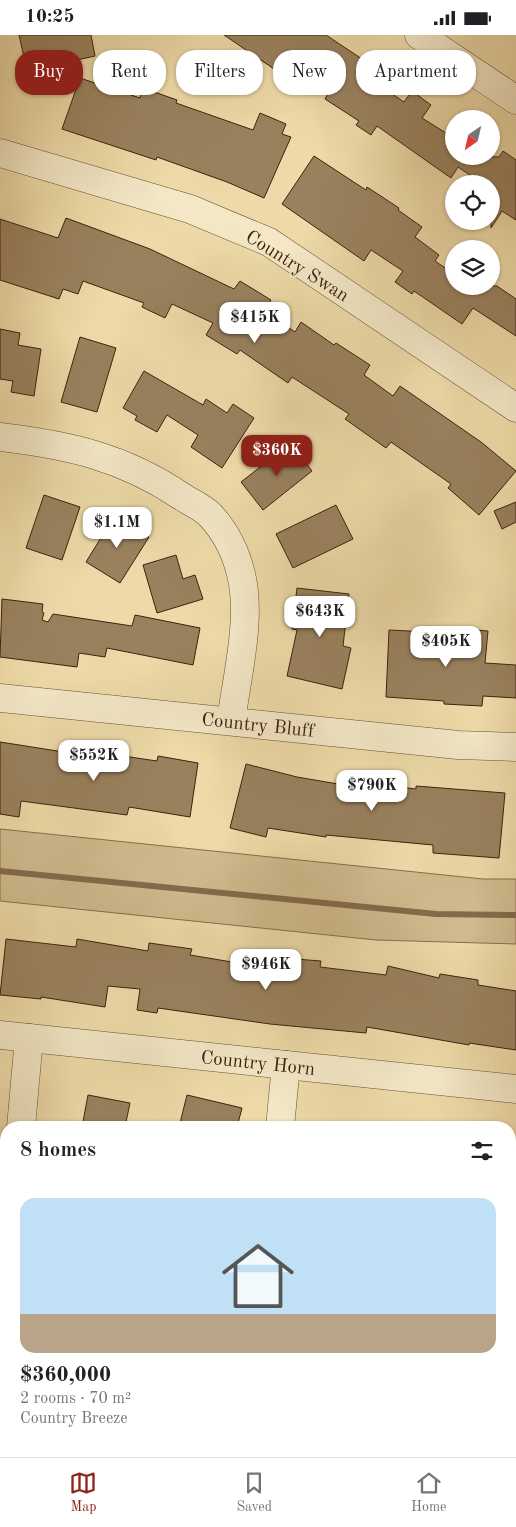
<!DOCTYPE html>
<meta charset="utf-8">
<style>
:root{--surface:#fff;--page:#f6f6f6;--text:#202124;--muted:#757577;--line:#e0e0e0;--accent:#8f2418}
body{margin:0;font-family:"Old Standard TT",serif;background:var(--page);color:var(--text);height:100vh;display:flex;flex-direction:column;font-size:19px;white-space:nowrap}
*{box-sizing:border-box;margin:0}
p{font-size:16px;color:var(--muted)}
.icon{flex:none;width:28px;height:28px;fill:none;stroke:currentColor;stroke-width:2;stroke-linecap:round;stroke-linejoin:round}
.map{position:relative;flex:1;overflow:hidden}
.drawer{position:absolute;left:0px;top:1086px;width:516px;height:336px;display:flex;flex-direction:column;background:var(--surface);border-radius:20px 20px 0 0;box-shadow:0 1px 4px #0004}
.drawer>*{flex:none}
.guide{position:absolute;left:15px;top:15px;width:486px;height:45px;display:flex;gap:10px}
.needle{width:32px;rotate:214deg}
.controls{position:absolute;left:445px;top:75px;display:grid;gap:10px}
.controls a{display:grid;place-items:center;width:55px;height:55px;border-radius:50%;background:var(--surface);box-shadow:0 1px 4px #0004;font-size:25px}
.price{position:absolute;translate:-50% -42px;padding:0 11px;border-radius:10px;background:#fff;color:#222;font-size:16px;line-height:32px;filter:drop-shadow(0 1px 2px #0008)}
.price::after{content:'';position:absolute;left:50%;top:30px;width:15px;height:11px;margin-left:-8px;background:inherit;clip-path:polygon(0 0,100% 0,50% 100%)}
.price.current{background:var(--accent);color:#fff}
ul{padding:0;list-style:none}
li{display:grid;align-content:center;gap:10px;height:265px;padding:0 20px}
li+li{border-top:1px solid var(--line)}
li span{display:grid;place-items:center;height:155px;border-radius:15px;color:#555}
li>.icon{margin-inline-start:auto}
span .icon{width:90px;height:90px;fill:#fffc;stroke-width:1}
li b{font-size:21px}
h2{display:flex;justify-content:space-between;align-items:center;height:60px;padding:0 20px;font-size:21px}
.pill{padding:0 18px;border-radius:20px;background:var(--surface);box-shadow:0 1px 4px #0004;font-size:18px;line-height:45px}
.pill.current{background:var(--accent);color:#fff}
.status{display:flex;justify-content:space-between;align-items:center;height:35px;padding:0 25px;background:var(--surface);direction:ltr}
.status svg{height:14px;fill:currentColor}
.tabs{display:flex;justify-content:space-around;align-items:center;height:70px;border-top:1px solid var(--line);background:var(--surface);font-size:14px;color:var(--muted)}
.tabs a{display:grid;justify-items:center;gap:2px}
.tabs .current{color:var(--accent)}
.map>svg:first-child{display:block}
.green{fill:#cfbb8e;stroke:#866e4e}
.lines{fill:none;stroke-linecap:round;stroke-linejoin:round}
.stream{stroke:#846a4b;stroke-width:6}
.building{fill:#99815e;stroke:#3e210e}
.minor-casing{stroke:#6a4f34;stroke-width:29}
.minor{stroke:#f3e7c6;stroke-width:28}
.labels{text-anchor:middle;stroke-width:4.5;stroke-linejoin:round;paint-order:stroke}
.street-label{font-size:19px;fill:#3e210e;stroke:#f3e7c6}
</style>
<div class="status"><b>10:25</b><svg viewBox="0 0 49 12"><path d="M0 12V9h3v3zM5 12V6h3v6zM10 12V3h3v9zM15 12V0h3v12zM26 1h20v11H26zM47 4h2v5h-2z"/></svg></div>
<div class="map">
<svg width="516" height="1422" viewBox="0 0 516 1422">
<rect width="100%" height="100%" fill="#eddaa8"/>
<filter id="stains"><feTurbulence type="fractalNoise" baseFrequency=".004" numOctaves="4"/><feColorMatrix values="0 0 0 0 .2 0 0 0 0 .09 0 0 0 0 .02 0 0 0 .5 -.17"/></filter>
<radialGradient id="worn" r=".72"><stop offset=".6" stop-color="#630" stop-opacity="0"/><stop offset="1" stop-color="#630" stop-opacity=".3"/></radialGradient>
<polygon class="green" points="0,794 483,844 516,844 516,909 376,905 0,866"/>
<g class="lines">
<polyline class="stream" points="0,836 436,879 516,880"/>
</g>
<g class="building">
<polygon points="19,0 91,0 95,21 27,36"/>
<polygon points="224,0 326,0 380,36 373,46 404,67 412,56 431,70 422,83 454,103 454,121 499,122 503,116 516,125 516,185 502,176 491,193 491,149 483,149 458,132 451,143 377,91 371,100 356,90 359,86 325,64 329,57 283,28 277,36"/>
<polygon points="80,43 140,63 143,53 177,65 176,68 253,95 260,78 286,89 282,99 291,102 264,163 227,147 157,122 156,125 62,94"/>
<polygon points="314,121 366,155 367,152 399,173 398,175 422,192 415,202 439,220 435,226 454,239 454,251 497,251 516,264 516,301 473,273 462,289 414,256 412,259 395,247 403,236 371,215 364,226 282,169"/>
<polygon points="66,183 150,214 234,254 240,246 271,265 264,276 295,297 301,287 334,310 336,308 370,330 364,340 393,361 400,351 481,407 516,436 479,480 448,453 451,449 391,407 386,413 345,384 349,379 292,342 288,348 240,315 237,319 206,300 213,288 172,269 165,283 142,272 144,268 83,246 78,259 63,254 59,264 0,245 0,184 58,203"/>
<polygon points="0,294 20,298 18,310 41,314 34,361 11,357 13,346 0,344"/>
<polygon points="80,302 116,313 97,377 61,367"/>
<polygon points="144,336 203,370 206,364 227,378 233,369 254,383 222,433 191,412 198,400 167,380 157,397 135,385 137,381 123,373"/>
<polygon points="291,408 312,436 263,475 241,447"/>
<polygon points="44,460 80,472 62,525 26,513"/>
<polygon points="516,467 516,487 502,494 494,476"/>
<polygon points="336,470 353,504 293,533 276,499"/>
<polygon points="115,480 149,502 120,548 86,527"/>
<polygon points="176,520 183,544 195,540 203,564 157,578 143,530"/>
<polygon points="297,553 349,559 343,611 351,613 342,654 287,641 297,595 292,594"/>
<polygon points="2,564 43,569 42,577 44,578 42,585 48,587 53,579 132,591 135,580 200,593 193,630 107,613 105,622 79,618 77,632 0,622"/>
<polygon points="449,593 488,596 485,628 516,630 516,663 483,661 482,671 444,669 444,666 386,662 389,595 449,598"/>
<polygon points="0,707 96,722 96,717 157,726 158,721 198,728 190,782 129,772 127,780 21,766 19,782 0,779"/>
<polygon points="246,729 297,742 350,751 351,746 416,754 416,751 505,758 499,823 433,818 433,810 326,800 326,802 268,793 266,802 230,793"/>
<polygon points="6,904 76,912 77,904 148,916 149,908 192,914 190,920 232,927 233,918 283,925 283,923 321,926 320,932 386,940 388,931 439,943 440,939 478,945 478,950 516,956 516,1015 469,1008 469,1010 367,992 366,998 270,989 158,973 157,978 137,975 140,954 108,951 105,972 41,962 41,964 0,960"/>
<polygon points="88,1060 130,1068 125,1092 82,1092"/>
<polygon points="187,1060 242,1073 237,1092 179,1092"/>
</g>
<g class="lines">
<defs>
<g id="minor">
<polyline points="419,0 516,65"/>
<polyline points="0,118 190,174 269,207 516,373"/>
<path d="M 0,402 C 68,410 123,422 181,461 C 190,467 202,472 210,480 C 225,496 236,518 241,539 C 252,583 237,641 231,686"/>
<polyline points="0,663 458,710 516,712"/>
<polyline points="0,1000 516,1054"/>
<polyline points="21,1092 29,1003"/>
<polyline points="280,1092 286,1030"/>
<polyline points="0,1229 6,1205"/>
<polyline points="510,1410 516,1401"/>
<polyline points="196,1422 199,1416"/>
</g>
</defs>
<use href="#minor" class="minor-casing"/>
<use href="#minor" class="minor"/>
</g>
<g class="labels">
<g class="street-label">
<text transform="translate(298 230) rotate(32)" y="7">Country Swan</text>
<text transform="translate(258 689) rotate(6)" y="7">Country Bluff</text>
<text transform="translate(258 1027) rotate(6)" y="7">Country Horn</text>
</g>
</g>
<rect width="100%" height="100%" filter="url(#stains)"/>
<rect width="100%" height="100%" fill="url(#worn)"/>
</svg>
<div class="controls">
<a><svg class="needle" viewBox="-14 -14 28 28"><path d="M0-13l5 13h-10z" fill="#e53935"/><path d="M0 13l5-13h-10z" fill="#757577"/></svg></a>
<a><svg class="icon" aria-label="locate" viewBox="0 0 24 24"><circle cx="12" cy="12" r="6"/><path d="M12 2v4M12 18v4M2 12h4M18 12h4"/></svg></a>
<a><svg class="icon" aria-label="layers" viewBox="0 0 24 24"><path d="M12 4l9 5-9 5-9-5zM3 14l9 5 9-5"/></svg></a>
</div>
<b class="price" style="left:255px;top:309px">$415K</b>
<b class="price current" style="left:277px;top:442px">$360K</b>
<b class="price" style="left:117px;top:514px">$1.1M</b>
<b class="price" style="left:320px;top:603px">$643K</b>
<b class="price" style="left:446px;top:633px">$405K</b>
<b class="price" style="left:94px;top:747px">$552K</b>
<b class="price" style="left:372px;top:777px">$790K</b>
<b class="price" style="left:266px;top:956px">$946K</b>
<div class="guide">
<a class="pill current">Buy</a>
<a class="pill">Rent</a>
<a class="pill">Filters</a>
<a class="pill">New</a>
<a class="pill">Apartment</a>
</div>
<section class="drawer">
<h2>8 homes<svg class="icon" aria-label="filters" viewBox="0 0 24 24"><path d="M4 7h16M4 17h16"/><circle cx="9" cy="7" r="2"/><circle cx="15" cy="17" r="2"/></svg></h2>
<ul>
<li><span style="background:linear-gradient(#bfe0f5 75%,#b9a48a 0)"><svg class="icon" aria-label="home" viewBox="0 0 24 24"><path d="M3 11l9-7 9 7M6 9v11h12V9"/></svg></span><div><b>$360,000</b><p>2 rooms · 70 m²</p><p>Country Breeze</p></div></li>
</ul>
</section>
</div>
<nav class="tabs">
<a class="current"><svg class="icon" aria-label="map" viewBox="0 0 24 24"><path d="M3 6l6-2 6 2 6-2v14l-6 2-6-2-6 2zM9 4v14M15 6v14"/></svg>Map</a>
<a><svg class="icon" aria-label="saved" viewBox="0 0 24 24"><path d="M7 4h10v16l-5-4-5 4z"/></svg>Saved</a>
<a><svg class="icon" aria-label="home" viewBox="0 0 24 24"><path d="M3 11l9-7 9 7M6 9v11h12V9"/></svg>Home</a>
</nav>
